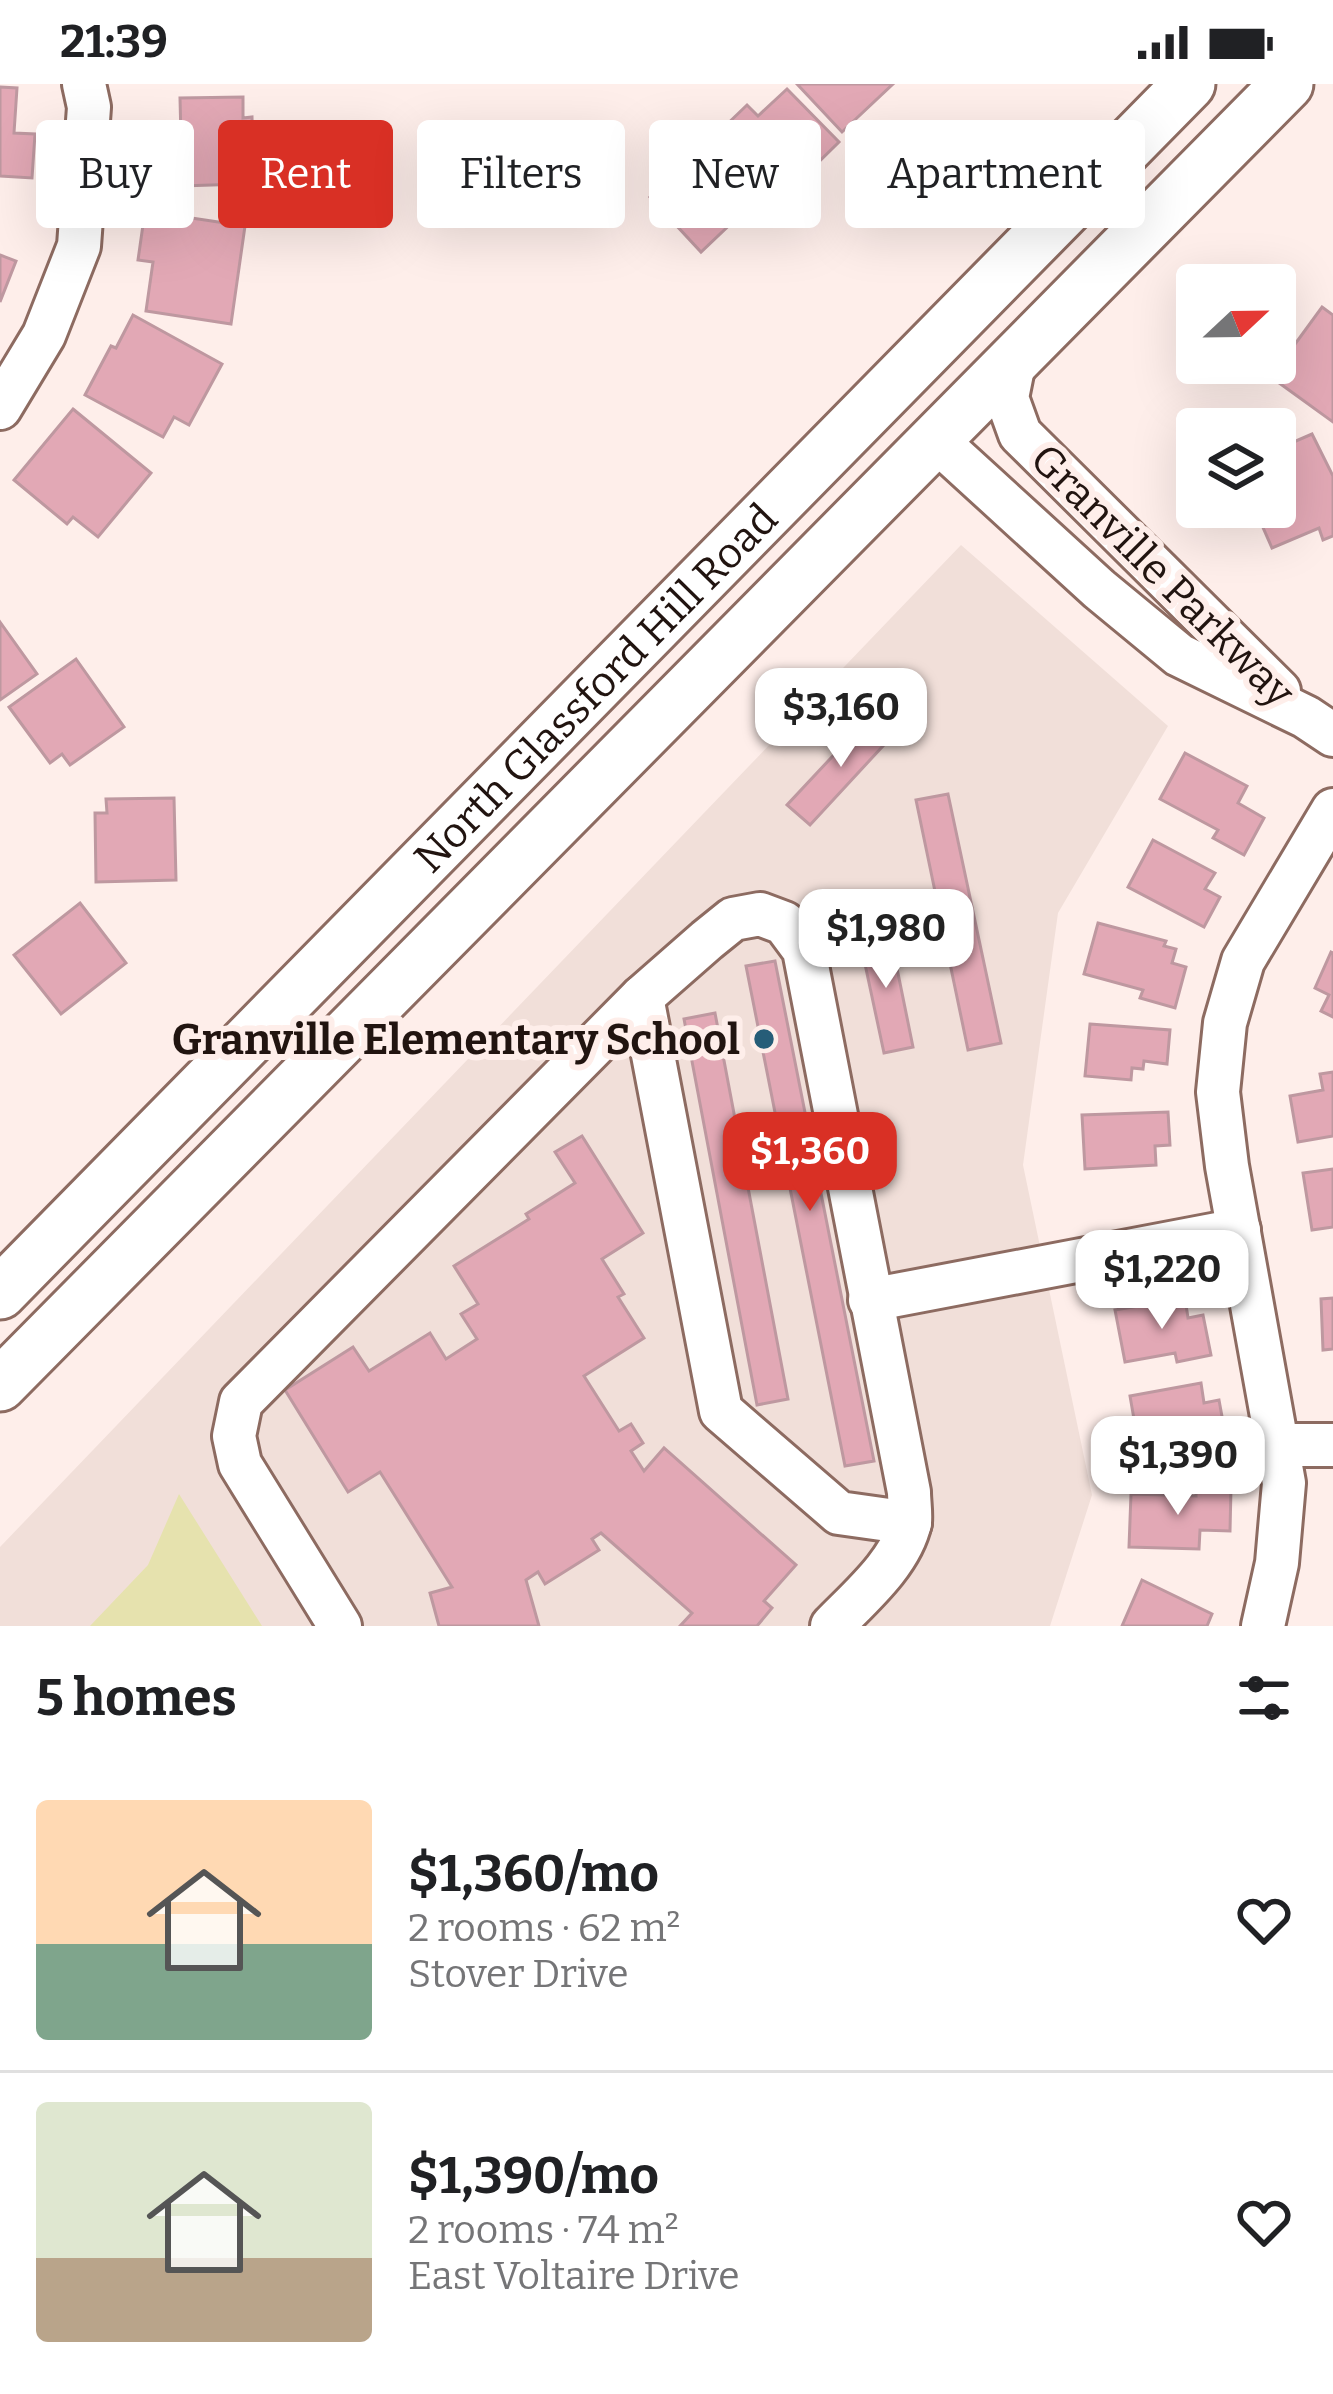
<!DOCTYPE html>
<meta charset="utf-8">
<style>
:root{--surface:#fff;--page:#f2f2f2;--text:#202124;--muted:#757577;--line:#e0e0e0;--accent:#d93025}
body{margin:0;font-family:Bitter,serif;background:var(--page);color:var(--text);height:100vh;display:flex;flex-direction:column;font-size:45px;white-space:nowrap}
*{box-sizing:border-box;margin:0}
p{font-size:39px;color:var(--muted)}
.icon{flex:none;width:66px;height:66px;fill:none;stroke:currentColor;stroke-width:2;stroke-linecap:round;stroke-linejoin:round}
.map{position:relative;height:1542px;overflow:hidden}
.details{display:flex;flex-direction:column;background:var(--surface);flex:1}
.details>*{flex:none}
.hud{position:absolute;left:36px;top:36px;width:1263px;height:108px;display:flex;gap:24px}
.needle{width:78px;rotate:68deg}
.buttons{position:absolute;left:1176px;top:180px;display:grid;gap:24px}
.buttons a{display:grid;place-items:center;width:120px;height:120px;border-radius:12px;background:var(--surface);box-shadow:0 12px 48px #0002;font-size:60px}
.price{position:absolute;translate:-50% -102px;padding:0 27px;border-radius:24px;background:#fff;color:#222;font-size:39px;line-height:78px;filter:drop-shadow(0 3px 6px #0008)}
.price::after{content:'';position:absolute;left:50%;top:72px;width:36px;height:27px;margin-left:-18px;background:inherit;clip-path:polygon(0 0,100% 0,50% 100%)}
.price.active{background:var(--accent);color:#fff}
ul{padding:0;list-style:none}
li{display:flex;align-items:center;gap:36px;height:300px;padding:0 36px}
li+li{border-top:3px solid var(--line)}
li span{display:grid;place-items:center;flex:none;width:336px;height:240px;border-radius:12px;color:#555}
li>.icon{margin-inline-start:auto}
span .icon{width:144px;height:144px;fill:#fffc;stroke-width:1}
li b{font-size:51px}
h2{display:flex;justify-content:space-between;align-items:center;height:144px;padding:0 36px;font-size:51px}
.chip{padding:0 42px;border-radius:12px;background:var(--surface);box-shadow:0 12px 48px #0002;font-size:42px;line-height:108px}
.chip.active{background:var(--accent);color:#fff}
.status{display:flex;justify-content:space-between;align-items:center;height:84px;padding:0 60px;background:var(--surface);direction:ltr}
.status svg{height:33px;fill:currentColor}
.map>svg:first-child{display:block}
.built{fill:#f1dfd9}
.green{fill:#e6e2ae}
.building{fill:#e2a8b5;stroke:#be98a0;stroke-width:3}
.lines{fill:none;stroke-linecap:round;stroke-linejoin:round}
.minor-casing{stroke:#8d6b61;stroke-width:48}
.major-casing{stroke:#8d6b61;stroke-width:57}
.minor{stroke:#fff;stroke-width:42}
.major{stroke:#fff;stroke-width:51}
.poi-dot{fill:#265d78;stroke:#feeeea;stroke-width:4.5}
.labels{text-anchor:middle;stroke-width:12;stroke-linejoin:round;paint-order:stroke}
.street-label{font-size:42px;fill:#211410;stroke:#feeeea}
.poi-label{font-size:42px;font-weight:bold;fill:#211410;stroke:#feeeea;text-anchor:end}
</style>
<div class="status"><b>21:39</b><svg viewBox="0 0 49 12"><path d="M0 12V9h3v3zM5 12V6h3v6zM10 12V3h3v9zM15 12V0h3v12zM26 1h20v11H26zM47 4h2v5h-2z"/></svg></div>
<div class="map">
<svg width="1333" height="1542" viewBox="0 0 1333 1542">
<rect width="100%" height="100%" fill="#feeeea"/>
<polygon class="built" points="961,461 1168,642 1058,829 1023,1081 1092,1411 1050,1542 0,1542 0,1463"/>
<polygon class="green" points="179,1410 262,1542 90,1542 148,1481"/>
<g class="building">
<polygon points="797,0 893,0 842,48"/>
<polygon points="0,3 17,4 14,49 35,50 32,94 0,92"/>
<polygon points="787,5 839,58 783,113 720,47 747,21 758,32"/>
<polygon points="243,13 243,34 252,33 253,68 241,68 242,100 151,103 150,55 181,54 180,14"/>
<polygon points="710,57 760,112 701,168 650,113"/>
<polygon points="145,127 245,142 231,240 146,227 153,178 138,176"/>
<polygon points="0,171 16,177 0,218"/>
<polygon points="1322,223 1333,231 1333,338 1271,293"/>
<polygon points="133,231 222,280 189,341 174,333 163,353 85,311 111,262 116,264"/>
<polygon points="73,325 151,389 98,453 73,433 67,440 14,396"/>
<polygon points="1312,350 1333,392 1333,452 1323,456 1319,444 1272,464 1254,423 1275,423 1275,366"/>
<polygon points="0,538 37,590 0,616"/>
<polygon points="76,575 124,643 70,681 62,670 50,679 9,623"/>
<polygon points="872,630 894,650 810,741 787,721"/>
<polygon points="1185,669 1247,702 1238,719 1264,734 1244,771 1213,754 1218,746 1160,715"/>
<polygon points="948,710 1001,959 968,966 916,716"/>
<polygon points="174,714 176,796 96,798 95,729 107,729 106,715"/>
<polygon points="1153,756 1215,789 1205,805 1220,813 1204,843 1128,803"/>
<polygon points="80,819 126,879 61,930 14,871"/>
<polygon points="1098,839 1166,857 1164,862 1176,865 1172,879 1186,883 1175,924 1140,914 1143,906 1084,890"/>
<polygon points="889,845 913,963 884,969 859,852"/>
<polygon points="1331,868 1333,869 1333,933 1321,927 1329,911 1315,904"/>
<polygon points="775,877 874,1377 845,1382 746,882"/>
<polygon points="715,929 788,1315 757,1321 684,935"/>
<polygon points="1090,940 1170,946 1167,980 1144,977 1143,985 1132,984 1131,996 1085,992"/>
<polygon points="1333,988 1333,1052 1298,1058 1290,1012 1323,1006 1320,990"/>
<polygon points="1168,1028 1170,1061 1155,1062 1156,1081 1085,1085 1082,1031"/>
<polygon points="582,1052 643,1149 602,1175 624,1210 618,1213 644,1254 584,1292 619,1347 631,1340 643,1359 631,1367 644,1387 664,1364 796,1481 764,1517 772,1524 757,1542 680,1542 692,1529 601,1449 592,1455 599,1466 545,1500 538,1488 526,1496 539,1542 439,1542 430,1509 452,1503 380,1388 348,1408 285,1306 353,1263 369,1287 430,1249 446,1275 477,1255 461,1230 478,1220 454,1182 529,1135 526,1130 575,1099 555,1068"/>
<polygon points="1333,1085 1333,1143 1312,1146 1303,1089"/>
<polygon points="1185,1214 1188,1234 1203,1231 1211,1271 1177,1278 1175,1269 1125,1278 1115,1226"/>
<polygon points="1333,1214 1333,1265 1323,1266 1321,1215"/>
<polygon points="1201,1299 1204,1319 1219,1316 1225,1349 1139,1364 1130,1312"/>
<polygon points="1196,1403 1231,1404 1230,1447 1200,1446 1199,1465 1129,1463 1131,1410 1196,1412"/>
<polygon points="1142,1496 1212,1530 1207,1542 1122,1542"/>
</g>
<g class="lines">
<defs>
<g id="minor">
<polyline points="1014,279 1007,314 1020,350 1279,607"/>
<polyline points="0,324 44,251 79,162 89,23 84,0"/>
<polyline points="937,357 1099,505 1179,571 1306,633 1333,651"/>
<polyline points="642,913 721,1327 839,1429 910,1439"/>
<polyline points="870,1216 1239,1146"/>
<polyline points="1277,1361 1333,1361"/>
<path d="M 340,1542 L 240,1380 L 234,1352 L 241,1318 L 642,913 L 707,856 L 733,835 L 760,830 L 784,839 L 804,866 L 909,1408 C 909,1417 911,1429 910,1438 C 901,1479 859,1514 832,1542"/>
<polyline points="1263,1542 1277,1479 1284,1399 1227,1082 1218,1008 1225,939 1243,877 1333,726"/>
</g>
<g id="major">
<path id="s1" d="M 0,1209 L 1189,0"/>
<polyline points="0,1301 1287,0"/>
</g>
</defs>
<use href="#minor" class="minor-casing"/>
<use href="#major" class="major-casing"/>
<use href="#minor" class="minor"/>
<use href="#major" class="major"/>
</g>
<circle class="poi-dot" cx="764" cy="955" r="12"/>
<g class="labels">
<g class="street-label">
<text transform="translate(1163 491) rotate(45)" y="15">Granville Parkway</text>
<text dy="15" stroke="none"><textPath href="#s1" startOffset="849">North Glassford Hill Road</textPath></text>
</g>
<g class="poi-label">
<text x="740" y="970">Granville Elementary School</text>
</g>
</g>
</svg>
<div class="buttons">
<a><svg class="needle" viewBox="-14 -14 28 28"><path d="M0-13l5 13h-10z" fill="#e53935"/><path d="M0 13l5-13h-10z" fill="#757577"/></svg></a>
<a><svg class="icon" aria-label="layers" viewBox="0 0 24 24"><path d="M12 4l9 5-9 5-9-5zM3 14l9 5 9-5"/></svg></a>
</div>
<b class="price" style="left:841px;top:686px">$3,160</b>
<b class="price" style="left:886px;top:907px">$1,980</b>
<b class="price active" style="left:810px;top:1130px">$1,360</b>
<b class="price" style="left:1162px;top:1248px">$1,220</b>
<b class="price" style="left:1178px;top:1434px">$1,390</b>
<div class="hud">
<a class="chip">Buy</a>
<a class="chip active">Rent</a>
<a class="chip">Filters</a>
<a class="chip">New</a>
<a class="chip">Apartment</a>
</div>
</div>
<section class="details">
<h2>5 homes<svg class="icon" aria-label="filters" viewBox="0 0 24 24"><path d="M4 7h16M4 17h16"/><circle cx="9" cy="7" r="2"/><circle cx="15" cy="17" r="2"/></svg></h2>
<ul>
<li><span style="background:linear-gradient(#ffd9b3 60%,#7fa58c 0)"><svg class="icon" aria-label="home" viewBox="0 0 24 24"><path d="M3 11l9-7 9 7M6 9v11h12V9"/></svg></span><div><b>$1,360/mo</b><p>2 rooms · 62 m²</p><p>Stover Drive</p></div><svg class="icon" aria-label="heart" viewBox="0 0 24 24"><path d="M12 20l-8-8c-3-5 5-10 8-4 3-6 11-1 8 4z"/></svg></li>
<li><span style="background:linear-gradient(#dfe7d0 65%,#b9a48a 0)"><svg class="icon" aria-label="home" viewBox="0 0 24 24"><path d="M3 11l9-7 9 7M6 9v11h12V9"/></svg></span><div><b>$1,390/mo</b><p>2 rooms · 74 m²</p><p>East Voltaire Drive</p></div><svg class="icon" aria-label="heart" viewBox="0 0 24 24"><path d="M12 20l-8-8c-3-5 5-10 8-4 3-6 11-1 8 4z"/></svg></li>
</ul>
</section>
